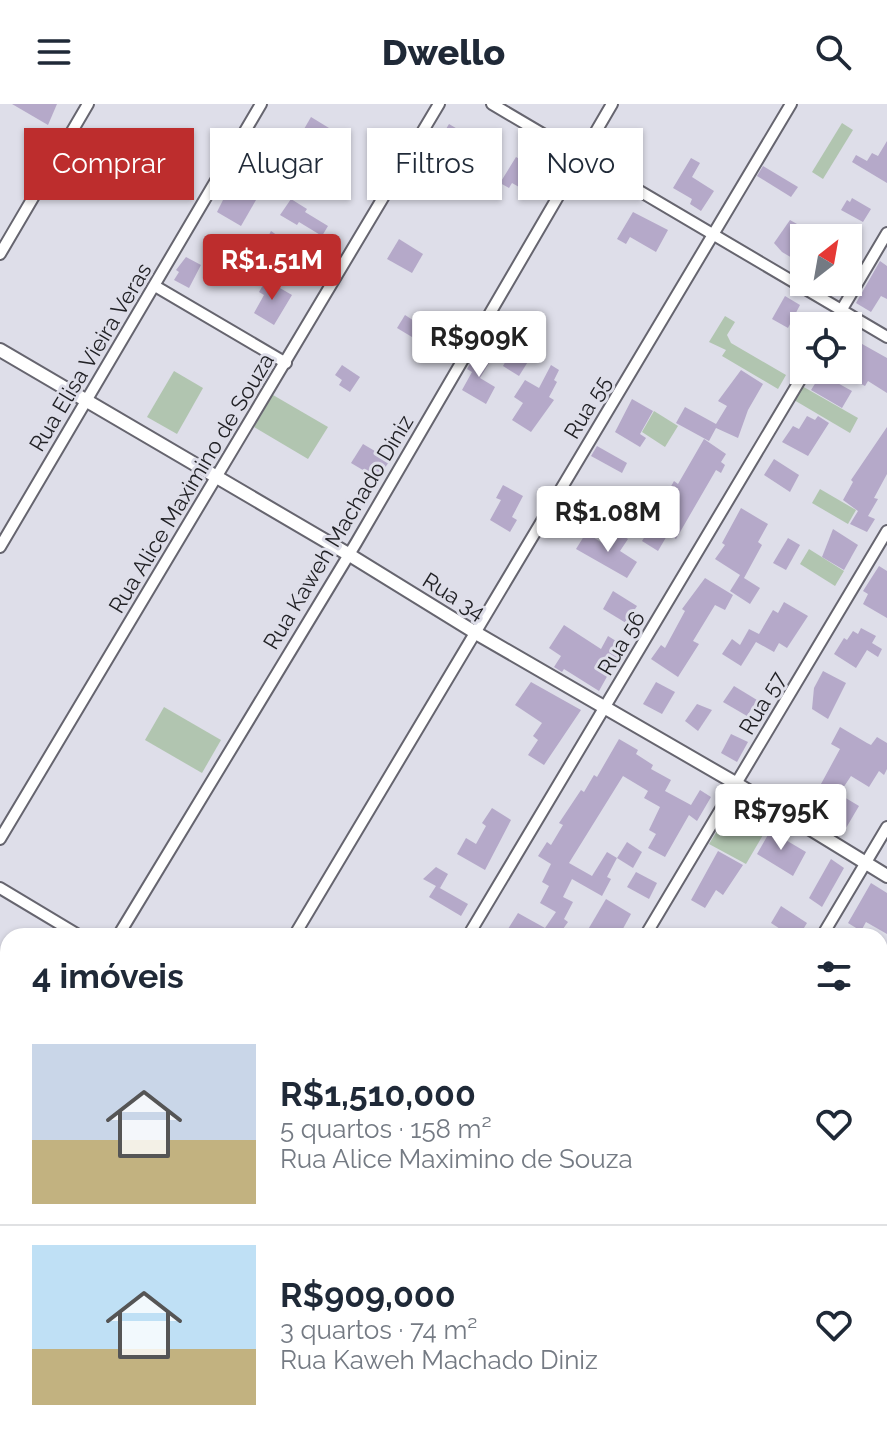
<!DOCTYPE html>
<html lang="pt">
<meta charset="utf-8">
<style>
:root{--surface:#fff;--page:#f2f2f3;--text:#1f2937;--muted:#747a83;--line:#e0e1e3;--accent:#bd2d2d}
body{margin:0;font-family:Raleway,sans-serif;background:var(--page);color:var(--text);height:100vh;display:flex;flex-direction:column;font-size:30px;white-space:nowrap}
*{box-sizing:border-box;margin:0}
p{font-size:26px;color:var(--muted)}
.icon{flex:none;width:44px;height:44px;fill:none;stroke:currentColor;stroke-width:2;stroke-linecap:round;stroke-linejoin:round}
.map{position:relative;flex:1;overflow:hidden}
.drawer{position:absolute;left:0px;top:824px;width:888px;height:514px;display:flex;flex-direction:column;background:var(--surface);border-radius:24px 24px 0 0;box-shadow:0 2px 6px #0004}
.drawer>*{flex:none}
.guide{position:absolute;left:24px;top:24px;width:840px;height:72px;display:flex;gap:16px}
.needle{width:52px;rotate:31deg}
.tools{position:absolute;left:790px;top:120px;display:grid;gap:16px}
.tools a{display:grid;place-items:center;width:72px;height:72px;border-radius:0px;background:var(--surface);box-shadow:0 2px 6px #0004;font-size:40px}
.price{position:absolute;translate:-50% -68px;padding:0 18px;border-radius:8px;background:#fff;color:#222;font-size:26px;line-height:52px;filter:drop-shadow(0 2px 4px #0008)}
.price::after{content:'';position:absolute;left:50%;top:48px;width:24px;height:18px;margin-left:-12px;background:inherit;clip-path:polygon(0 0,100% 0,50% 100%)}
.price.active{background:var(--accent);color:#fff}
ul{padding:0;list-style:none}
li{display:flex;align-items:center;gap:24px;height:200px;padding:0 32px}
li+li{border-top:2px solid var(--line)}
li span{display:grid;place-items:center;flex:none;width:224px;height:160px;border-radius:0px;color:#555}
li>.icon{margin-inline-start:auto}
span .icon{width:96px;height:96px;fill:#fffc;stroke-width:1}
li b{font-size:34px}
h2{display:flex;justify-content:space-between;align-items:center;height:96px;padding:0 32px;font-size:34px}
.chip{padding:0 28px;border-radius:0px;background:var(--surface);box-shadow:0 2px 6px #0004;font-size:28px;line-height:72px}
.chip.active{background:var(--accent);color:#fff}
header{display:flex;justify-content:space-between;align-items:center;height:104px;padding:0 32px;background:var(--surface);font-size:36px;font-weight:800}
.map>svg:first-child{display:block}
.green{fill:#b1c5b0}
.forest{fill:#99b399}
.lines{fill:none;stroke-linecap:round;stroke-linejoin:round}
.canal{stroke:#8095b0;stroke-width:11}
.building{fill:#b5a9c9}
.minor-casing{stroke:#66656f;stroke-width:14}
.tertiary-casing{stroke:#66656f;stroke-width:16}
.primary-casing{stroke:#66656f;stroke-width:20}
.minor{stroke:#fff;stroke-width:10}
.tertiary{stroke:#fff;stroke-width:12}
.primary{stroke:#fff;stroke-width:16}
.labels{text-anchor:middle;stroke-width:6;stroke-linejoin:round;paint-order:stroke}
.street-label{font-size:22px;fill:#222226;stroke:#dedee9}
</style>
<header><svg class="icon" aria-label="menu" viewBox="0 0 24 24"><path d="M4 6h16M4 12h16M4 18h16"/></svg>Dwello<svg class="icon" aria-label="search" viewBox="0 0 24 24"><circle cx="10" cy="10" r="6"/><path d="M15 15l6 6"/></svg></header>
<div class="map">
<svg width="887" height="1337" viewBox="0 0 887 1337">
<rect width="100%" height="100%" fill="#dedee9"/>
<g class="green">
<polygon points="842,19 853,26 823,75 812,68"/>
<polygon points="725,212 735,218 727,231 731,239 786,271 778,285 722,252 726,246 709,238"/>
<polygon points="174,267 203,284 177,330 147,313"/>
<polygon points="802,282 858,314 850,329 794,296"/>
<polygon points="273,291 328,323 308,355 254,323"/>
<polygon points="654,307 678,322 665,343 642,328"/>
<polygon points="820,385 856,406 848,420 812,399"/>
<polygon points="809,445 844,467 835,482 800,460"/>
<polygon points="164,603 221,636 202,669 145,636"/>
<polygon points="738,693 773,714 746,760 709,740"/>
</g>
<polygon class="forest" points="0,1214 8,1219 8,1330 151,1330 155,1337 52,1337 42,1331 36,1337 0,1337"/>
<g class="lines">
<g class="canal">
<polyline points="0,1249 8,1255"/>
<polyline points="109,1330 120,1337"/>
</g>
</g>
<g class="building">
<polygon points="12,0 57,0 48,21"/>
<polygon points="311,13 329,24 319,43 300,32"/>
<polygon points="449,20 486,42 494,28 502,33 488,56 443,30"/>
<polygon points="887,37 887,79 852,58 856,51 867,57 872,49 878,52"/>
<polygon points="426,49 458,68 454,76 422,57"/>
<polygon points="516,53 532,62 519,83 512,79 509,84 500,79"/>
<polygon points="691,54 700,59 692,73 714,87 701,107 690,100 692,95 673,84"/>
<polygon points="763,62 798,83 791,93 757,72"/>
<polygon points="230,82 256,96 241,122 217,108"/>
<polygon points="852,94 871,105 863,118 841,106 847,96 850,98"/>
<polygon points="291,95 307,105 305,108 328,122 322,132 299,118 297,121 280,111"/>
<polygon points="633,108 668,126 656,148 630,133 626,140 617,135"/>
<polygon points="790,116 804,124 804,161 782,148 774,139"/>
<polygon points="271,127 312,156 304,172 282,159 272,177 251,166"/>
<polygon points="399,135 423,150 412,169 387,155"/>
<polygon points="186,153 201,161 189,184 174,176 179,168 176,166"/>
<polygon points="880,157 887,162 887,195 881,192 871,208 856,199"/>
<polygon points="266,176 292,191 274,221 254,209 264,191 259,188"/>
<polygon points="785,192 800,201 788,224 772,215"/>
<polygon points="405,211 425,224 417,236 397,224"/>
<polygon points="855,236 887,254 887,289 868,277 865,282 857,278 861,267 848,255 848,247"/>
<polygon points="512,246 529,256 519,272 503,262"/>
<polygon points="477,248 491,256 480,274 495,283 486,300 462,286 472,268 467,265"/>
<polygon points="342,261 360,273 350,288 339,281 342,276 335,271"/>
<polygon points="551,261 559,266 554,276 557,278 549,293 554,296 531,328 512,316 523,299 514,293 525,276 539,284"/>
<polygon points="741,266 763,280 748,306 738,334 716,324 709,337 676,319 685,303 716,320 727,302 718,297"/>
<polygon points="814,266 852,287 842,304 811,286 818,275 812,271"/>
<polygon points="632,295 653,307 640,330 646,334 640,343 615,328"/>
<polygon points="807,312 815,316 818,312 829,319 808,352 782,338 793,322 799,325"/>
<polygon points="887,323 887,370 874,394 878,395 868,412 875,415 867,428 850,420 858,407 843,396 853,378 851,376"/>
<polygon points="704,335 726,350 721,358 725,361 721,369 716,366 676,435 668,430 658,447 642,437 663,404 660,402 674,377 678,380"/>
<polygon points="363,340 390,356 378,375 351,359"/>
<polygon points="597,342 627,359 622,369 591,352"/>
<polygon points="774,355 799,371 790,388 764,371"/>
<polygon points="503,381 523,392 512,413 517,416 510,428 490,416 501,396 496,394"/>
<polygon points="741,404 768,420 758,438 762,441 744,474 760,484 750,500 730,487 740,471 715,455 725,441 722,439"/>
<polygon points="833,425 858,441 844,466 822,453"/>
<polygon points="586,429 611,444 620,430 628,435 620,447 637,458 627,474 576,445"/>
<polygon points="788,434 800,441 786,466 773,459"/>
<polygon points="879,462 887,467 887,514 863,500 868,490 863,487"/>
<polygon points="705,474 733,491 725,506 715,501 693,537 699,540 678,573 651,555 661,541 665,544 685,507 682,505"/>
<polygon points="613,487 637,502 626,519 603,505"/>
<polygon points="784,498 808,512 787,544 779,539 774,548 756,538 741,562 722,550 732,535 740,541 749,525 759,530 773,506 778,509"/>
<polygon points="564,521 601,545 608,532 624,542 599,587 564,565 562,568 554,563 561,552 549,544"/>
<polygon points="861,524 876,532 872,539 882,545 878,553 867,546 856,564 834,550 844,534 847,536 853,527 858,530"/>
<polygon points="823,567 846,579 828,615 812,605 814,584"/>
<polygon points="531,578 581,606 544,661 528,651 538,636 533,632 542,619 515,601"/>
<polygon points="656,578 675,588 662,610 643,600"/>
<polygon points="734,582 757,596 747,612 723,598"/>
<polygon points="697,600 712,606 698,627 685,617"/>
<polygon points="840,623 867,639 871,641 877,633 887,639 887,665 884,671 879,667 869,683 851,672 839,690 859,702 846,724 809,702 840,645 831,640"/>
<polygon points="731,630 748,638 737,658 721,649"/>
<polygon points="619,635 638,646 636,650 653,661 651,665 671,676 665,687 691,701 700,686 711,693 697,717 689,711 665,753 648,744 656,730 649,726 660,703 644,694 648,687 623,672 569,759 592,772 607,748 617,754 607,773 611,775 602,792 572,775 563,793 573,798 564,815 568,818 558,832 549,826 545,832 521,832 508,825 518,809 545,824 556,808 540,799 549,782 542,778 551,760 538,752 547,738 551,741 563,721 559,719 581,686 584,688 594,671 597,673"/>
<polygon points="492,704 511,716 485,766 457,750 466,734 476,740 486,722 482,719"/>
<polygon points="773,722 787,730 784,735 806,748 793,772 757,750"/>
<polygon points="627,738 642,748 633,764 617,754"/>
<polygon points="718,747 743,761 723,791 716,786 705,804 691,796"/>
<polygon points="831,755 844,764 822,803 809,794"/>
<polygon points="436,763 448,770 440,784 438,783 468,800 461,812 429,793 436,782 423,775"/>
<polygon points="636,768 657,779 649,795 627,783"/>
<polygon points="871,779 887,789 887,830 866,818 861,827 848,819"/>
<polygon points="606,795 631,810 619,832 592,832 586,829"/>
<polygon points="781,802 807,819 799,832 791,832 771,819"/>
</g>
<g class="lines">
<defs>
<g id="minor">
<polyline points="492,0 887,233"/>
<polyline points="0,150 88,0"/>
<polyline points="155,182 286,259"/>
<polyline points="832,222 887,129"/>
<polyline points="0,443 261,0"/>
<polyline points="0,735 439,0"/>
<polyline points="0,784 80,832"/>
<polyline points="118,832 356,439 612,0"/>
<polyline points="294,832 791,0"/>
<polyline points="468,832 806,266"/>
<polyline points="645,832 887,427"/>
<polyline points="822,832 887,723"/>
<polyline points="880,1029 887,1017"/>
<polyline points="0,1036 8,1022"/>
<polyline points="880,1323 887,1311"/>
<polyline points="347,1337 351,1330"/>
<polyline points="522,1337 526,1330"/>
<polyline points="696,1337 700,1330"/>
<polyline points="872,1337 876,1330"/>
</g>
<polyline id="tertiary" points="0,246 348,450 476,529 737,680 887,772"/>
<g id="primary">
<polyline points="0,1150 8,1156"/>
<polyline points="250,1330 259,1337"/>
</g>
</defs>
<use href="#minor" class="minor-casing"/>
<use href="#tertiary" class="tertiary-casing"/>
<use href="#primary" class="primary-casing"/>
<use href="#minor" class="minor"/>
<use href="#tertiary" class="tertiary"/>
<use href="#primary" class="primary"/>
</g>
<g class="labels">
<g class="street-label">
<text transform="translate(90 253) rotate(-59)" y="8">Rua Elisa Vieira Veras</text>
<text transform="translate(587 303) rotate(-59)" y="8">Rua 55</text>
<text transform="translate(191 379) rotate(-59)" y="8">Rua Alice Maximino de Souza</text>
<text transform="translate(338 428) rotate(-59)" y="8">Rua Kaweh Machado Diniz</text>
<text transform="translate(454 492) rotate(32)" y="8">Rua 34</text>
<text transform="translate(621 539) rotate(-59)" y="8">Rua 56</text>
<text transform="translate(762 599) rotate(-59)" y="8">Rua 57</text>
</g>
</g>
</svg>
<div class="tools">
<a><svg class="needle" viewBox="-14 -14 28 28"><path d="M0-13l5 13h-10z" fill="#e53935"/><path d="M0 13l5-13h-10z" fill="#747a83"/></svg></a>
<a><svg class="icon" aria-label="locate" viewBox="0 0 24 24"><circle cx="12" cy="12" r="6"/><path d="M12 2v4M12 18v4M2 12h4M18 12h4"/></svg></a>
</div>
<b class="price active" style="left:272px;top:198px">R$1.51M</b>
<b class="price" style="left:479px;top:275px">R$909K</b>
<b class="price" style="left:608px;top:450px">R$1.08M</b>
<b class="price" style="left:781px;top:748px">R$795K</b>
<div class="guide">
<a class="chip active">Comprar</a>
<a class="chip">Alugar</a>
<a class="chip">Filtros</a>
<a class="chip">Novo</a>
</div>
<section class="drawer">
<h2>4 imóveis<svg class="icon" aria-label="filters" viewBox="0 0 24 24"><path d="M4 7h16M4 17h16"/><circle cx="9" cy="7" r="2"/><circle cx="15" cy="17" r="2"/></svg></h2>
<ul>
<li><span style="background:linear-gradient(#c9d6e8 60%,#c2b280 0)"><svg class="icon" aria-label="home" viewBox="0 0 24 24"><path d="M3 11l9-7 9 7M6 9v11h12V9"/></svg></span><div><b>R$1,510,000</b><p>5 quartos · 158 m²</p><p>Rua Alice Maximino de Souza</p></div><svg class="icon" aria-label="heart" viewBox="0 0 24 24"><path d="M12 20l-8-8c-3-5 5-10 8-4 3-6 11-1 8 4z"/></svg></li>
<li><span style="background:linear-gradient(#bfe0f5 65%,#c2b280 0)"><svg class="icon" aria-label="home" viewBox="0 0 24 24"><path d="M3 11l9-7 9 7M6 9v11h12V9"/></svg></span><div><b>R$909,000</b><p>3 quartos · 74 m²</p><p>Rua Kaweh Machado Diniz</p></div><svg class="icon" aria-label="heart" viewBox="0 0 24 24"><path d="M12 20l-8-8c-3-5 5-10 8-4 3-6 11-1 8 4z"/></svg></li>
</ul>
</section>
</div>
